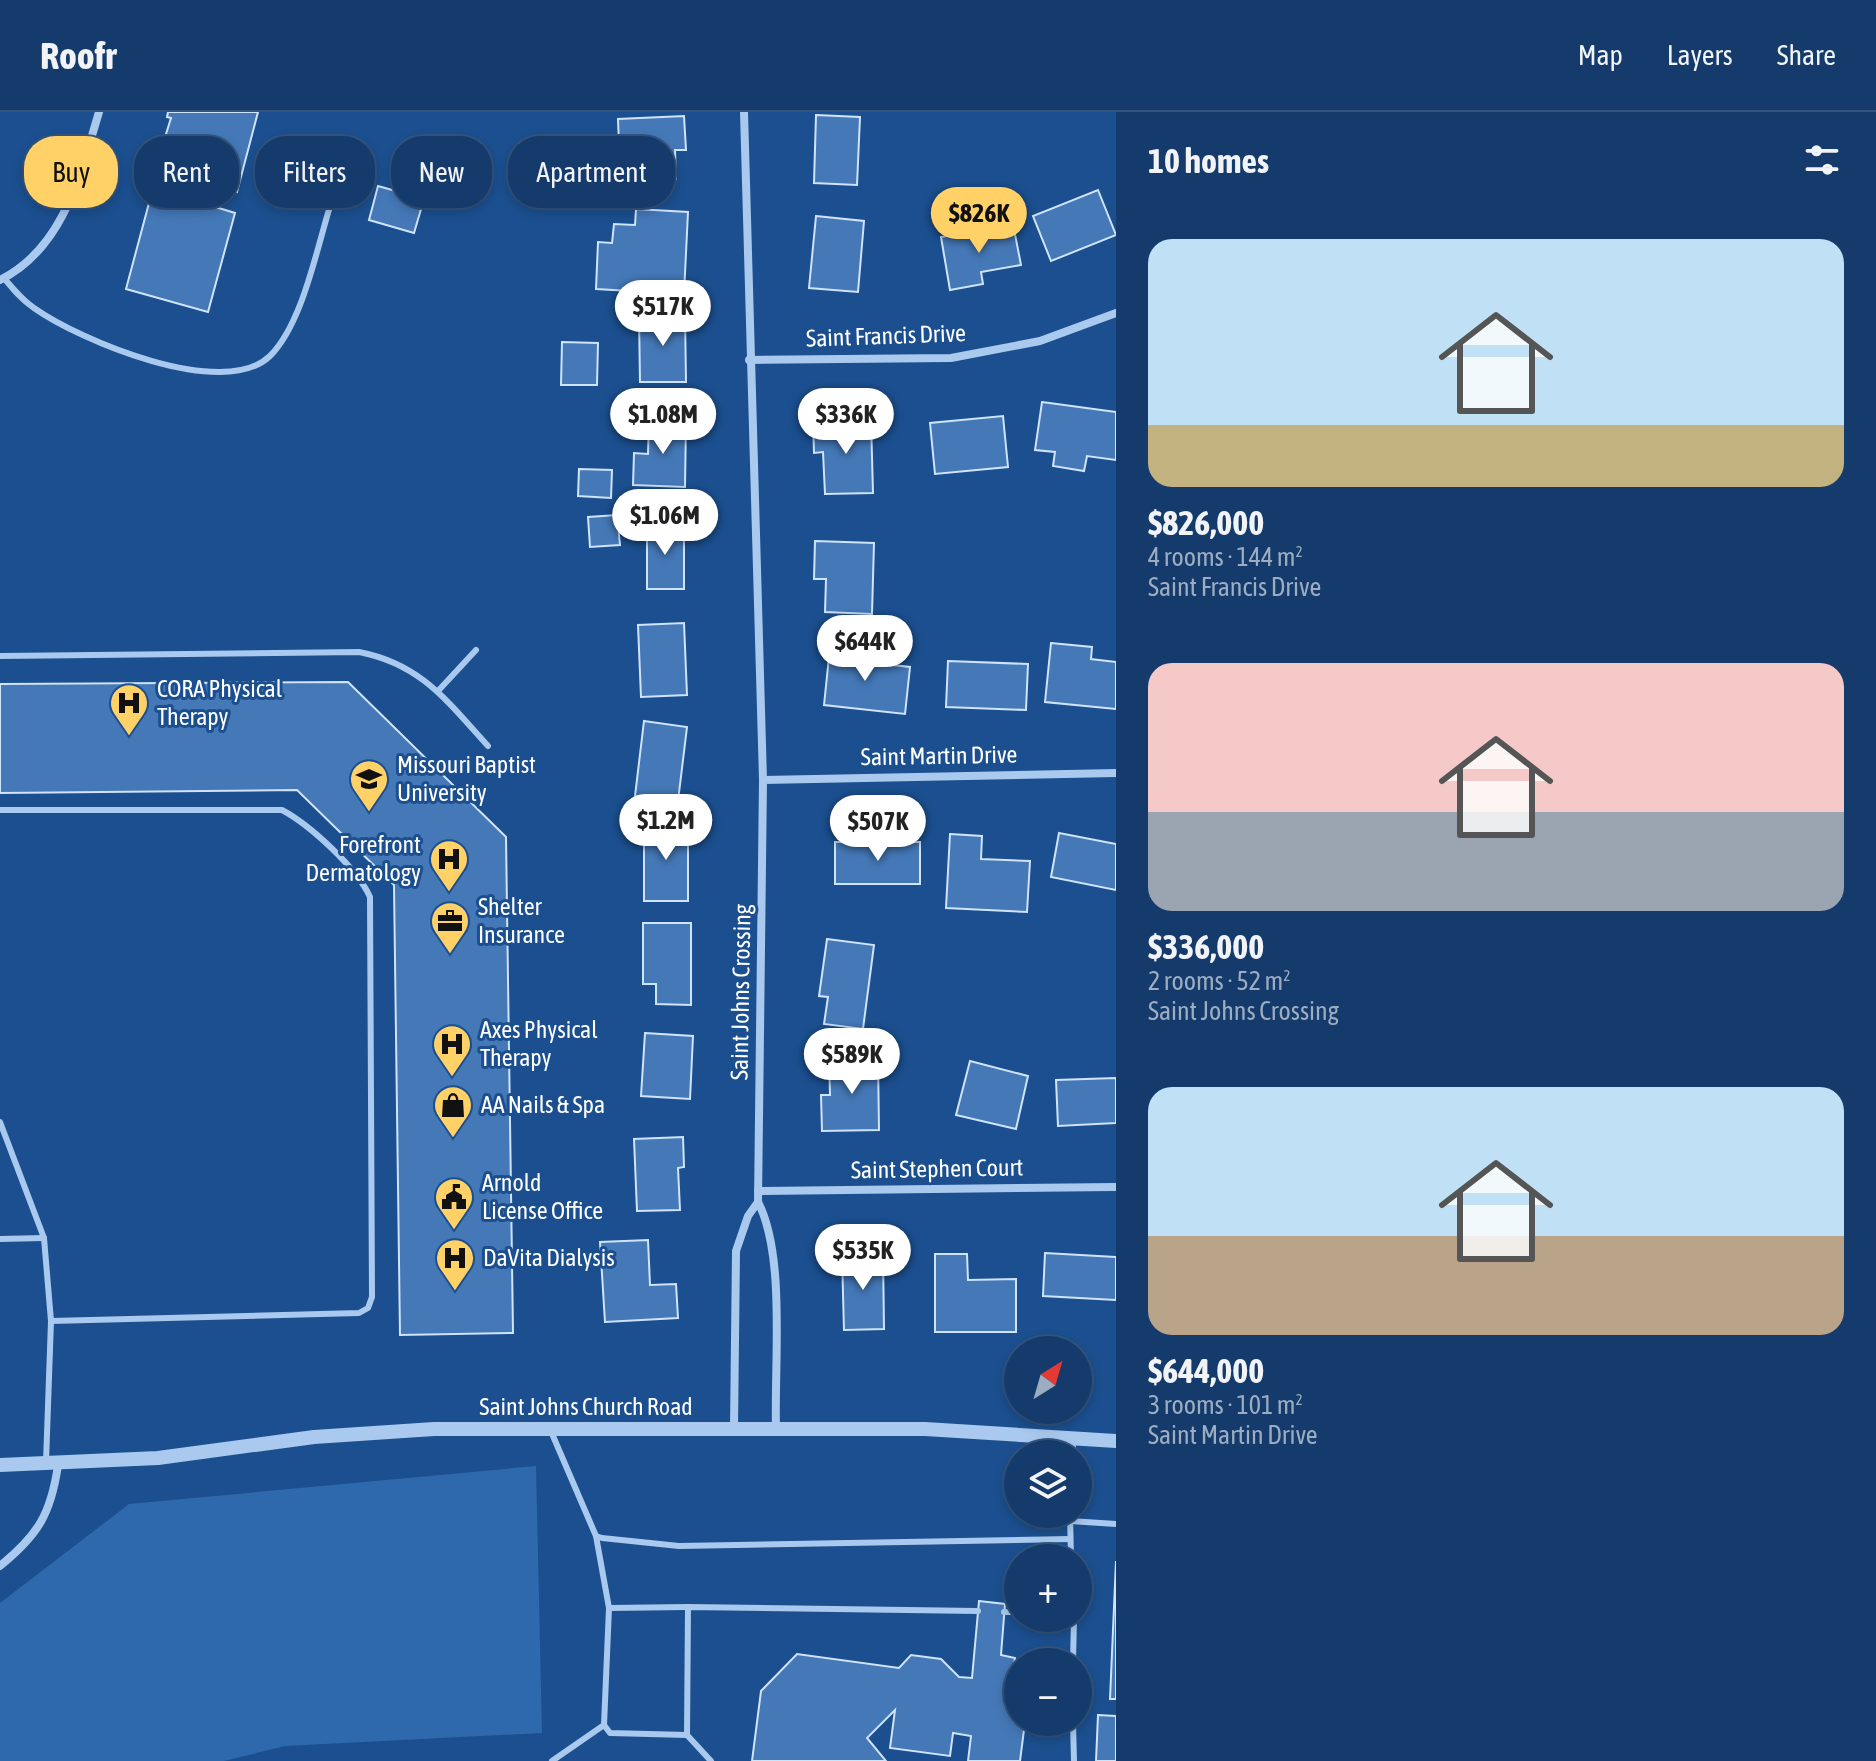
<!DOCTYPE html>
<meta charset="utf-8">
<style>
:root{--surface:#143b6b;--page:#1d4271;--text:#f1f3f6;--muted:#9dadc1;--line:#33557e;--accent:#ffd166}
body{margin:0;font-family:"Asap Condensed",sans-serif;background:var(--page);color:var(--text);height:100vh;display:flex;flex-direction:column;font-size:30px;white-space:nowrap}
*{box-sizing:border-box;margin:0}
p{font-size:26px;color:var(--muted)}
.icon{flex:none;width:44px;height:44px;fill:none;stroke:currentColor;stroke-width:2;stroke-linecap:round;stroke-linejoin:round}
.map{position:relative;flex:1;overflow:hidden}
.details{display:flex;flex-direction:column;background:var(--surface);width:760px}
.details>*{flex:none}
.hud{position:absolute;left:24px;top:24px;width:760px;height:72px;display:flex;gap:16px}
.needle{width:52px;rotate:37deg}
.fabs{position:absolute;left:1004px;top:1224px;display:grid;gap:16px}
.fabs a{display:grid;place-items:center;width:88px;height:88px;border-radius:50%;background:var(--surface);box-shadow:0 4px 12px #0003,0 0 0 2px var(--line);font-size:40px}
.price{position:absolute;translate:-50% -68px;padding:0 18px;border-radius:28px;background:#fff;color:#222;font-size:26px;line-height:52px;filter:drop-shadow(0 2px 4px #0008)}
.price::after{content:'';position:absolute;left:50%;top:48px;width:24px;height:18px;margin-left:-12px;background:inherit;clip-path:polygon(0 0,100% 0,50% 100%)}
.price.active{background:var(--accent);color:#111}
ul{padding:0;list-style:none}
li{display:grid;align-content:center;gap:16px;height:424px;padding:0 32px}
li span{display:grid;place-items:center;height:248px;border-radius:24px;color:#555}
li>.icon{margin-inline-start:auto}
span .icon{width:144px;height:144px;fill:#fffc;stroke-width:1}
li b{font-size:34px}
h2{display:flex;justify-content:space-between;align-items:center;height:96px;padding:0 32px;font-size:34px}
.pill{padding:0 28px;border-radius:32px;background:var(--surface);box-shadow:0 4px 12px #0003,0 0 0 2px var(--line);font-size:28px;line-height:72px}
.pill.active{background:var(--accent);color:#111}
header{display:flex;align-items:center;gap:48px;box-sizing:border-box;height:112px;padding:0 40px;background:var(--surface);border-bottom:2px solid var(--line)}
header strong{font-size:38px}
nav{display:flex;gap:44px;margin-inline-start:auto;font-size:28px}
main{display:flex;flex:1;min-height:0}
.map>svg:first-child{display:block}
.green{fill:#2e69ad}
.building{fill:#4478b7;stroke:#cfe3fa;stroke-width:2}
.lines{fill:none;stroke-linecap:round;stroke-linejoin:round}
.service{stroke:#a9c9ee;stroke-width:6}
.minor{stroke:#a9c9ee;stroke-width:8}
.tertiary{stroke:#a9c9ee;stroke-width:14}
.labels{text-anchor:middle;stroke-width:6;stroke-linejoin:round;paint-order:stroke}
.street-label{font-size:24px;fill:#fff;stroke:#1b4f8f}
.poi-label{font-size:24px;fill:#fff;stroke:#1b4f8f;text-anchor:start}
</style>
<header>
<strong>Roofr</strong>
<nav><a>Map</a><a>Layers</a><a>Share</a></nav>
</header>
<main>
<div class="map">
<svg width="1116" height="1649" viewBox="0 0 1116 1649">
<rect width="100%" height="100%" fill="#1b4f8f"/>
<polygon class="green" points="536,1354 542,1621 285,1634 224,1649 0,1649 0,1491 129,1392"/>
<g class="building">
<polygon points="168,0 258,0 237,80 156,54 171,6 167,5"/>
<polygon points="816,3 860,5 857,73 814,71"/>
<polygon points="684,4 686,38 675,38 676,67 640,69 638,33 619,33 618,7"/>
<polygon points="378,74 424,87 414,121 369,108"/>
<polygon points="153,76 235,101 208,200 126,177"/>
<polygon points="1098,78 1116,123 1051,149 1033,104"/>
<polygon points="636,97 688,100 684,182 596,177 598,130 612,131 614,112 635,113"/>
<polygon points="816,104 864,109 858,180 809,176"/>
<polygon points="1013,112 1021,153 981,160 983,172 950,178 941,125"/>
<polygon points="685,202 686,270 640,270 639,203"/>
<polygon points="562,230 598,231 597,273 561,273"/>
<polygon points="1042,290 1116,300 1116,348 1087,344 1084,359 1053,354 1055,340 1035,338"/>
<polygon points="1003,304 1008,355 935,362 930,311"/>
<polygon points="649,308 686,309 685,375 633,373 634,341 648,342"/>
<polygon points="871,308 873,381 825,382 823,340 814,341 813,310"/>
<polygon points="579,357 612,358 611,386 578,384"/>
<polygon points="617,403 620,433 590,435 588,405"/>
<polygon points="647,412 684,413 684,477 647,477"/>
<polygon points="815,429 874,431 872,502 825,500 826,467 814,467"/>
<polygon points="684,511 687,583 641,585 638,513"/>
<polygon points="1051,531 1092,535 1091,547 1116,550 1116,597 1045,590"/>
<polygon points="830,535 867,539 866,550 910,555 905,602 824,593"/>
<polygon points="948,549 1028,552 1026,598 946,595"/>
<polygon points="348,570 506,725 513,1221 400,1223 394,773 297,678 0,681 0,572"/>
<polygon points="644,609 687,615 678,689 635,684"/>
<polygon points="644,710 688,711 688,789 644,789"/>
<polygon points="1059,721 1116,732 1116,778 1051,765"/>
<polygon points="950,722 982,724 981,747 1030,749 1027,800 946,796"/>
<rect x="835" y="730" width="85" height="42"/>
<polygon points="643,811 691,811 691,893 656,892 656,872 643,872"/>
<polygon points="827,827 874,833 863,917 824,912 828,885 819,884"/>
<polygon points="645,921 693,924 690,987 641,984"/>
<polygon points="829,946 878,946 879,1018 822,1019 821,983 830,983"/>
<polygon points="970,949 1028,964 1016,1017 956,1003"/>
<polygon points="1116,966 1116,1011 1058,1014 1056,968"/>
<polygon points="683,1025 684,1055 678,1056 680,1098 637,1099 634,1027"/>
<polygon points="648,1128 650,1173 676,1172 678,1206 605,1210 600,1130"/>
<polygon points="1045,1141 1116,1145 1116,1188 1043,1184"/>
<polygon points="935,1142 967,1142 968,1168 1016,1167 1016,1220 935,1220"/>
<polygon points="883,1143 884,1217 844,1218 842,1144"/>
<polygon points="1116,1449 1116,1587 1110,1587"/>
<polygon points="979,1489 1005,1492 1001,1543 1015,1546 1012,1565 1018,1566 1018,1610 1025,1610 1020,1649 968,1649 971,1624 953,1621 950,1644 890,1636 895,1598 867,1626 886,1649 752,1649 761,1579 797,1542 899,1556 911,1543 941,1547 959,1565 972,1566"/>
<polygon points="1098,1603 1116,1604 1116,1649 1096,1649"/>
</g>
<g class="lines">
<g class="service">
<path d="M 4,166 C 13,177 22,188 34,196 C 79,228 223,289 270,244 C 303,211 317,135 331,91"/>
<path d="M 0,544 L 359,540 C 421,552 447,589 488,634"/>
<polyline points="438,579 476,538"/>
<path d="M 0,698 L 282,698 C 310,713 357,756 370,785 L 372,1185 L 368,1196 L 359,1201 L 51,1209"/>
<polyline points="0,1010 44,1126 51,1209 46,1350"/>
<polyline points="0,1127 44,1126"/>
<polyline points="550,1317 596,1424 602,1426 679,1434 1070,1427"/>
<polyline points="1073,1342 1073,1326"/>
<polyline points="1070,1402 1071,1446"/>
<polyline points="1070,1409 1116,1412"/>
<polyline points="596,1424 609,1496 604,1613 610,1621 687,1623"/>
<polyline points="609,1496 688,1495"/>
<polyline points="1004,1500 1018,1500"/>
<polyline points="1073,1550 1074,1506"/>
<polyline points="1073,1610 1074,1649"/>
<polyline points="552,1649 604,1613"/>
<polyline points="711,1649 687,1623 688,1495 978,1499"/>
</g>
<g class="minor">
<path d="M 744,0 L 763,668 L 758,1090 C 786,1144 774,1252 776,1316"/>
<path d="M 0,168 C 64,136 80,63 99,0"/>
<polyline points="749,248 951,246 1040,229 1116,201"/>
<polyline points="763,668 1116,661"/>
<polyline points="758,1079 1116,1075"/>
<polyline points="734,1317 736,1139 748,1104 758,1090"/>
<path d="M 0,1454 C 38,1423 51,1402 58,1353"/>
</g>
<polyline class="tertiary" points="0,1353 158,1346 314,1325 434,1317 925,1317 1116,1329"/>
</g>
<defs>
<symbol id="hospital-pin" viewBox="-11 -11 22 30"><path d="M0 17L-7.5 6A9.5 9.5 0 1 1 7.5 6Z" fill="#ffd166" stroke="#1b4f8f"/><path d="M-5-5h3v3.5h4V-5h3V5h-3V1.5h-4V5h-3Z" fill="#111"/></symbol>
<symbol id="university-pin" viewBox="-11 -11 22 30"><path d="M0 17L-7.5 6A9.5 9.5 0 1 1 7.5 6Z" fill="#ffd166" stroke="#1b4f8f"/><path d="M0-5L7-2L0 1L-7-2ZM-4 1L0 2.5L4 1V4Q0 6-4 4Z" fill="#111"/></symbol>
<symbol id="office-pin" viewBox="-11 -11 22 30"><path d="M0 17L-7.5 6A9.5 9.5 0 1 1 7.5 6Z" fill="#ffd166" stroke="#1b4f8f"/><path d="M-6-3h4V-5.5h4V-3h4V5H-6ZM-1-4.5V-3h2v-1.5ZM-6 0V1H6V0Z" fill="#111"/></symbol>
<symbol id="shop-pin" viewBox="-11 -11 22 30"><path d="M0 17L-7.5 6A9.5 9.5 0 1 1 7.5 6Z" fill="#ffd166" stroke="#1b4f8f"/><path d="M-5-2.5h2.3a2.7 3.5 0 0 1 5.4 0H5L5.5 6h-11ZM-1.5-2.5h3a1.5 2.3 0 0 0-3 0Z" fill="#111"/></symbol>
<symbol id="civic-pin" viewBox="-11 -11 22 30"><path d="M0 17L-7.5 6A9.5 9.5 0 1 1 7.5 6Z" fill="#ffd166" stroke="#1b4f8f"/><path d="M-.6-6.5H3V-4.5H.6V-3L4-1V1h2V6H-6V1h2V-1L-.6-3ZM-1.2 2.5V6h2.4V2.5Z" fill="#111"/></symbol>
</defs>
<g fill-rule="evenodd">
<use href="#hospital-pin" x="107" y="569" width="44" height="60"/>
<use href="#university-pin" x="347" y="645" width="44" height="60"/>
<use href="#hospital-pin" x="427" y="725" width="44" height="60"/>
<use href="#office-pin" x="428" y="787" width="44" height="60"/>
<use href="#hospital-pin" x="430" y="910" width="44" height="60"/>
<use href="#shop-pin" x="431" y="971" width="44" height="60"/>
<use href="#civic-pin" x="432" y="1063" width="44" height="60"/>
<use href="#hospital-pin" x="433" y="1124" width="44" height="60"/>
</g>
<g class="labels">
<g class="street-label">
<text transform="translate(886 224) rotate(-2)" y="8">Saint Francis Drive</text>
<text transform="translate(939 644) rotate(-1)" y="8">Saint Martin Drive</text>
<text transform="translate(741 880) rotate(-89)" y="8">Saint Johns Crossing</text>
<text transform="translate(937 1057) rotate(-1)" y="8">Saint Stephen Court</text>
<text x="586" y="1303">Saint Johns Church Road</text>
</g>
<g class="poi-label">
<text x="157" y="585">CORA Physical<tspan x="157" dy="28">Therapy</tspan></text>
<text x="397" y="661">Missouri Baptist<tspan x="397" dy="28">University</tspan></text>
<text x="421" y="741" text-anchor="end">Forefront<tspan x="421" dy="28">Dermatology</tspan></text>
<text x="478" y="803">Shelter<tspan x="478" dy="28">Insurance</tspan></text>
<text x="480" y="926">Axes Physical<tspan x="480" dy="28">Therapy</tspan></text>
<text x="481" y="1001">AA Nails &amp; Spa</text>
<text x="482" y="1079">Arnold<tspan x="482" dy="28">License Office</tspan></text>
<text x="483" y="1154">DaVita Dialysis</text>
</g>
</g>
</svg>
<div class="fabs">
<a><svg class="needle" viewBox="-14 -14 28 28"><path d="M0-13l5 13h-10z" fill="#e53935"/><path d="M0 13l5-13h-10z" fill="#9dadc1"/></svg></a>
<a><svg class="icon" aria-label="layers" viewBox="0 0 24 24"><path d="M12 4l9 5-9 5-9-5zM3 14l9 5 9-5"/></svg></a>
<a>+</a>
<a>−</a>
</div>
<b class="price active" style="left:979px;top:143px">$826K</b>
<b class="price" style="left:663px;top:236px">$517K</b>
<b class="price" style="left:663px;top:344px">$1.08M</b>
<b class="price" style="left:846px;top:344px">$336K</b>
<b class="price" style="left:665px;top:445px">$1.06M</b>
<b class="price" style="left:865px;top:571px">$644K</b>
<b class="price" style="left:666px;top:750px">$1.2M</b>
<b class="price" style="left:878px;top:751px">$507K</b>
<b class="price" style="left:852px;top:984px">$589K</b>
<b class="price" style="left:863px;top:1180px">$535K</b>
<div class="hud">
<a class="pill active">Buy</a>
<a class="pill">Rent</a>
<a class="pill">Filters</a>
<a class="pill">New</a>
<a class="pill">Apartment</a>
</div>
</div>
<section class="details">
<h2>10 homes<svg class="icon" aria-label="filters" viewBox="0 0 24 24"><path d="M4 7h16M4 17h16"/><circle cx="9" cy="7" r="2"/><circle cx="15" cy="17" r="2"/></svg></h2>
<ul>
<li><span style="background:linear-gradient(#bfe0f5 75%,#c2b280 0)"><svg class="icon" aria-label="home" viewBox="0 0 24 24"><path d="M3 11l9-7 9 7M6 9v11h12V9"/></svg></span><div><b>$826,000</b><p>4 rooms · 144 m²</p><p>Saint Francis Drive</p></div></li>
<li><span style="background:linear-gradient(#f6c9c9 60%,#9aa5b1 0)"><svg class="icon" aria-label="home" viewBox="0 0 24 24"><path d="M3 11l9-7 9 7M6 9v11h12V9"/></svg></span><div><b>$336,000</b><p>2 rooms · 52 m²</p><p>Saint Johns Crossing</p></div></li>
<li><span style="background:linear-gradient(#bfe0f5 60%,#b9a48a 0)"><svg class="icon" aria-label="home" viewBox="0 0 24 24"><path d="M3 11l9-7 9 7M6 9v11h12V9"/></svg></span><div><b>$644,000</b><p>3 rooms · 101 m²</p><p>Saint Martin Drive</p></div></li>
</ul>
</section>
</main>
